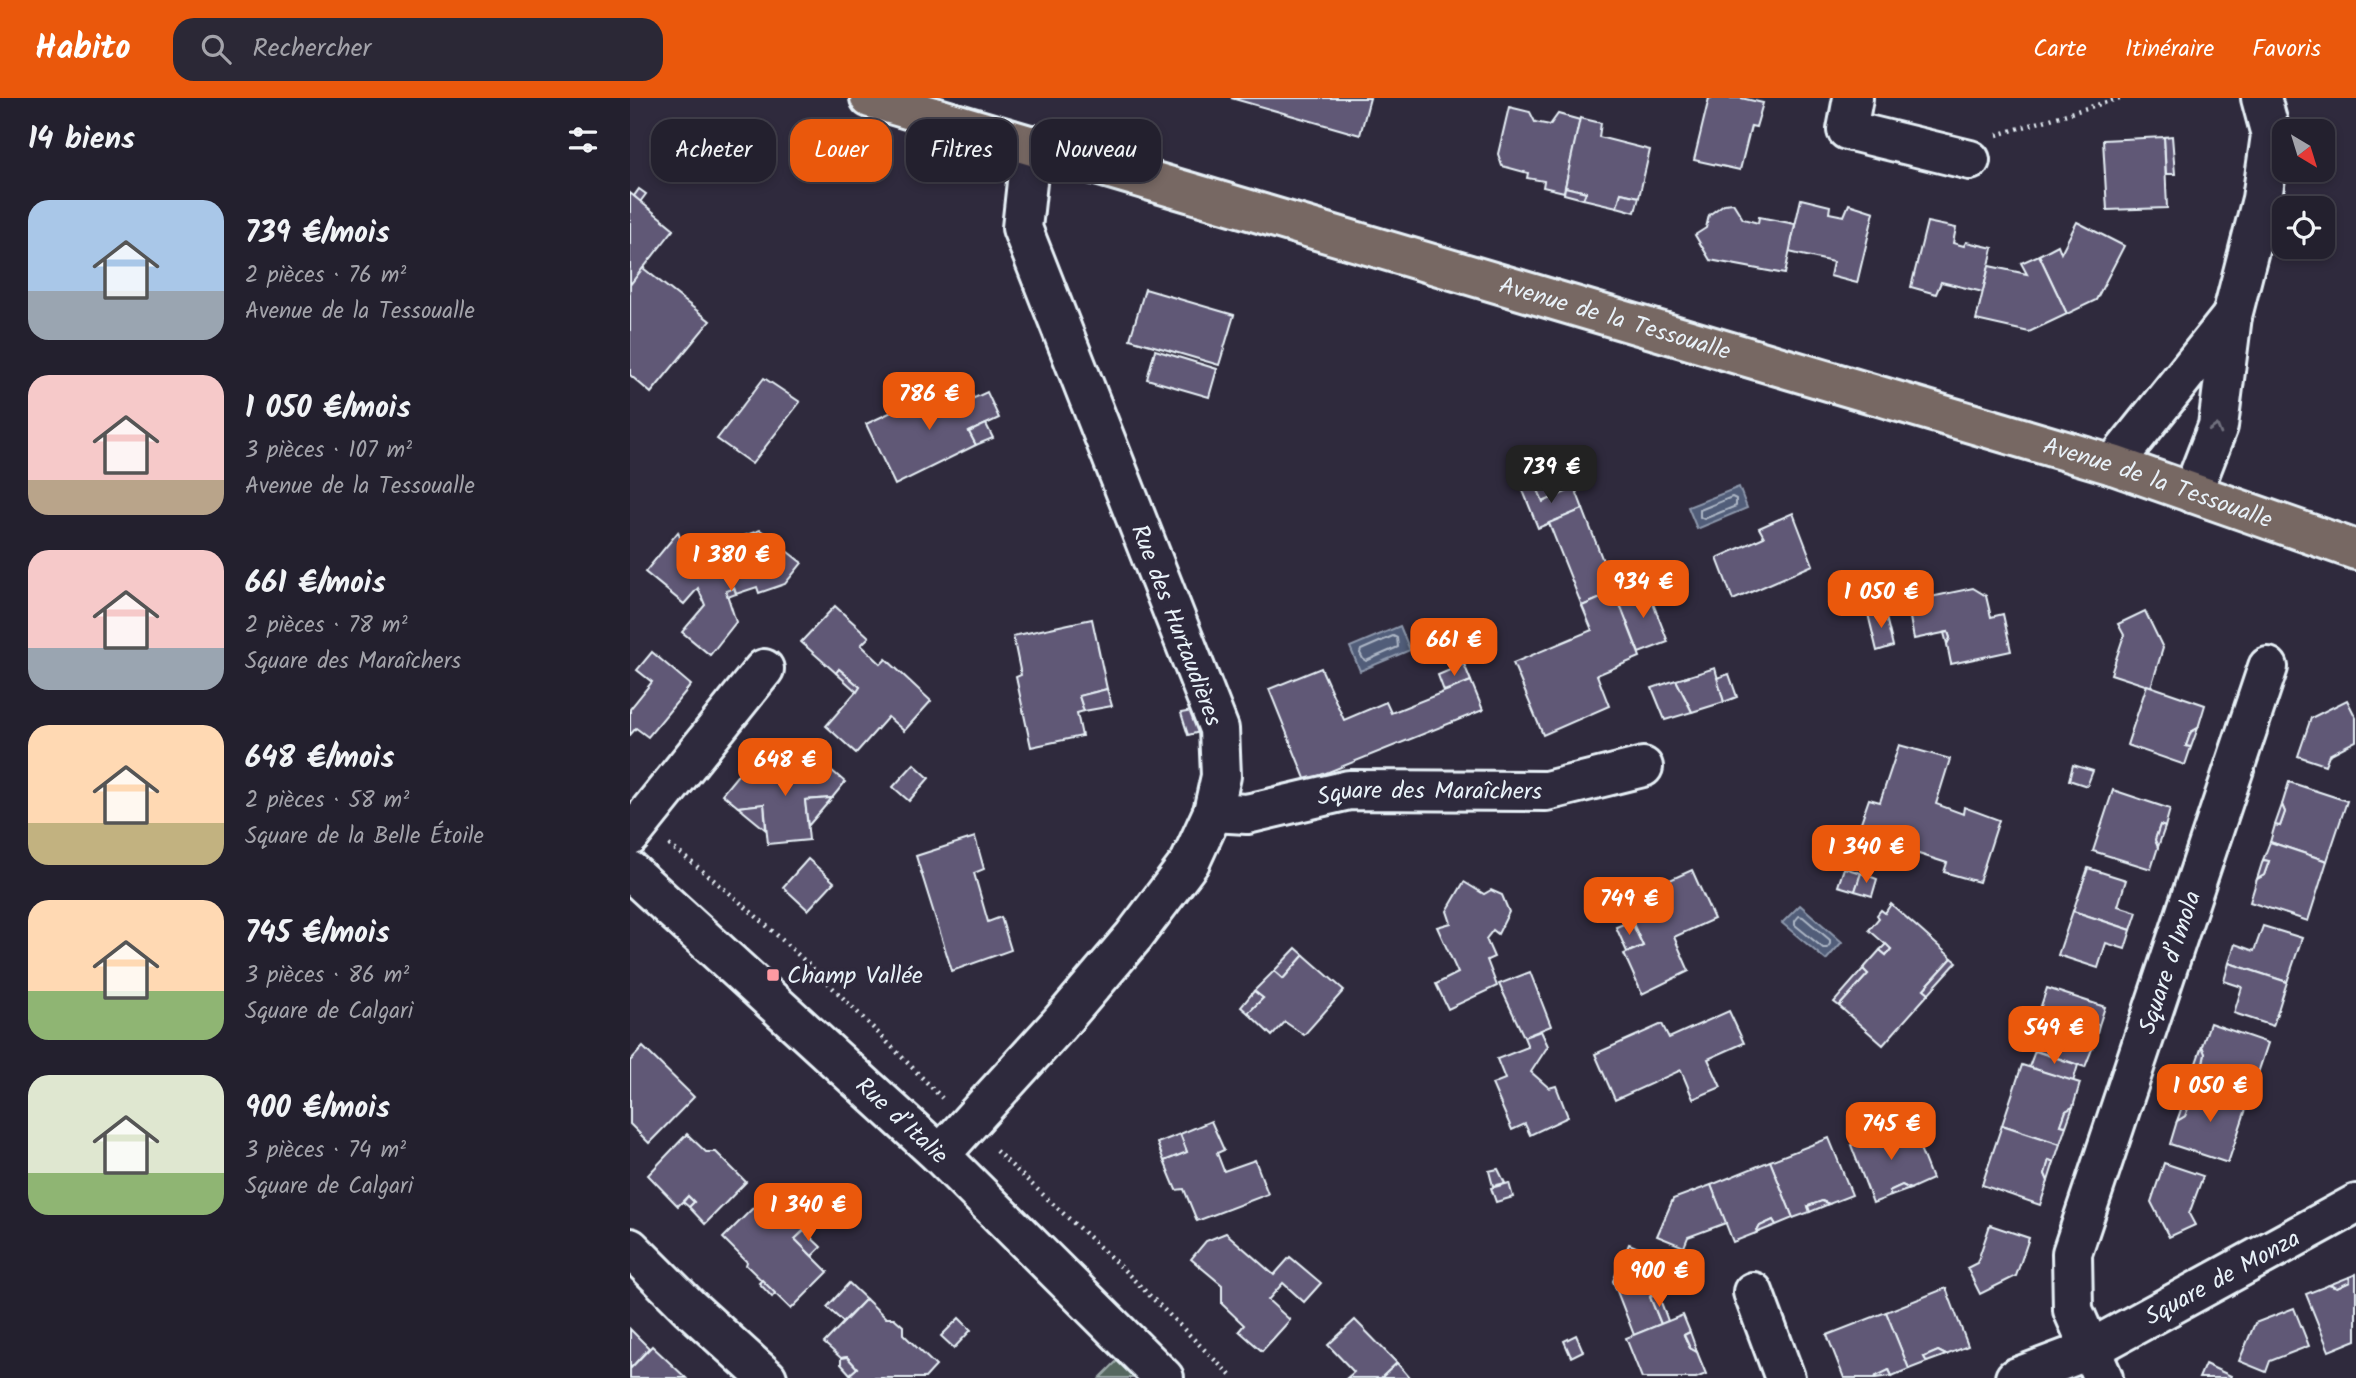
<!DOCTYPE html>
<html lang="fr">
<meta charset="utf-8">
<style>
:root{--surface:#23202e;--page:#2b2836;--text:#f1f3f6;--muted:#a3a3aa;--line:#403e4a;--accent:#ea580c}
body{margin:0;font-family:Kalam,sans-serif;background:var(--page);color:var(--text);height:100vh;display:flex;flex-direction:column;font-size:26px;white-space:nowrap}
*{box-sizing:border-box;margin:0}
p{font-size:23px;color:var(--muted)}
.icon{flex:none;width:38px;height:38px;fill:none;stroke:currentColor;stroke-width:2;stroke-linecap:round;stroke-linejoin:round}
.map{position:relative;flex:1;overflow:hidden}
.details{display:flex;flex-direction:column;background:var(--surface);width:630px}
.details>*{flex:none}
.top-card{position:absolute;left:21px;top:21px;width:665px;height:63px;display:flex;gap:14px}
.needle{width:46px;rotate:142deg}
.controls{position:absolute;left:1642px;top:21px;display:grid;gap:14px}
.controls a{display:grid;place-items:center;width:63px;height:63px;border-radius:14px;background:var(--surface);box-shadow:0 4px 10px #0003,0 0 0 2px var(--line);font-size:35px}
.price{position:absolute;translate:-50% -60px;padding:0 16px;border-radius:14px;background:var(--accent);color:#fff;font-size:23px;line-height:46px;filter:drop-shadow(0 2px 4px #0008)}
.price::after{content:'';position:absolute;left:50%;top:42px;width:21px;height:16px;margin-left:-10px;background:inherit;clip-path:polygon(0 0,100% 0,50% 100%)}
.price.on{background:#222;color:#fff}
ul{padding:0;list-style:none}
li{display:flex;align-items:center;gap:21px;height:175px;padding:0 28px}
li span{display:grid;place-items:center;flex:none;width:196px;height:140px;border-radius:21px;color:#555}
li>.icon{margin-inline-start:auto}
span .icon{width:84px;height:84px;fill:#fffc;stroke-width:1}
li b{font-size:30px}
h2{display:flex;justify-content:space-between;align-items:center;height:84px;padding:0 28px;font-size:30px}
.tag{padding:0 24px;border-radius:21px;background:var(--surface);box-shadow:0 4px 10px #0003,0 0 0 2px var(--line);font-size:24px;line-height:63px}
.tag.on{background:var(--accent);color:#fff}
header{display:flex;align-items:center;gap:42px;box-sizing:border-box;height:98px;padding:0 35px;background:var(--accent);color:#fff}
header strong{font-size:33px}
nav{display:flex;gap:38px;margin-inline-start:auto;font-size:24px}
.search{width:490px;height:63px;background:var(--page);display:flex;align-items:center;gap:18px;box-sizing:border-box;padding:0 24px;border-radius:21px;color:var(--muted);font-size:26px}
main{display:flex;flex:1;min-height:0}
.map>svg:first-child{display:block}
.green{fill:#566861;stroke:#9facac;stroke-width:2}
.water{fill:#515d79;stroke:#8d98ac;stroke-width:2}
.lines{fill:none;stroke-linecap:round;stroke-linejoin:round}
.shore{stroke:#acb6c5;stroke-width:2}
.building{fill:#605976;stroke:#e8f1f8;stroke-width:2}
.minor-casing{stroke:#e8f1f8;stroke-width:44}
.major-casing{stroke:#e8f1f8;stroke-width:44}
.path{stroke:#e8f1f8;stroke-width:4.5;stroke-dasharray:2 5;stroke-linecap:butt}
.minor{stroke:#2f2a3d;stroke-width:38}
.major{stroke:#776864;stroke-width:38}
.oneway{stroke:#70707e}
.poi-dot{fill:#ff9aa2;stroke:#2f2a3d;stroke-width:2.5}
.labels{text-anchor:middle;stroke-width:7;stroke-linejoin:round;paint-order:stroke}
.street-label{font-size:24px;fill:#e8f1f8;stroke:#2f2a3d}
.poi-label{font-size:24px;fill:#e8f1f8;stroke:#2f2a3d;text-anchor:start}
</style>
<header>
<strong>Habito</strong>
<div class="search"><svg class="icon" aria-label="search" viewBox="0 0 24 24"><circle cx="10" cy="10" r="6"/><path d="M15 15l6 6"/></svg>Rechercher</div>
<nav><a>Carte</a><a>Itinéraire</a><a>Favoris</a></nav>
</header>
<main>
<section class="details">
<h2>14 biens<svg class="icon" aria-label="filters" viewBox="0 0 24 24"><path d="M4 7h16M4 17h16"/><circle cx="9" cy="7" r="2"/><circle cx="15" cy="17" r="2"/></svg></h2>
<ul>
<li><span style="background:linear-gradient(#a9c7e8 65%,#9aa5b1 0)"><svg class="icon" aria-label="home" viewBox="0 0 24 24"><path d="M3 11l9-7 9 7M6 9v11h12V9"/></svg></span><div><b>739 €/mois</b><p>2 pièces · 76 m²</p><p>Avenue de la Tessoualle</p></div></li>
<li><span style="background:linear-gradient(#f6c9c9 75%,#b9a48a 0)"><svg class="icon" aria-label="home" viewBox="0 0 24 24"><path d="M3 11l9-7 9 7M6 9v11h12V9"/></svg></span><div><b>1 050 €/mois</b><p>3 pièces · 107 m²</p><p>Avenue de la Tessoualle</p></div></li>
<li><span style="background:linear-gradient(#f6c9c9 70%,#9aa5b1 0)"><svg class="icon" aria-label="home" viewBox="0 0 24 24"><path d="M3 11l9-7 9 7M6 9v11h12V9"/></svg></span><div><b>661 €/mois</b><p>2 pièces · 78 m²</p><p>Square des Maraîchers</p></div></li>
<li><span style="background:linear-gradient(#ffd9b3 70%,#c2b280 0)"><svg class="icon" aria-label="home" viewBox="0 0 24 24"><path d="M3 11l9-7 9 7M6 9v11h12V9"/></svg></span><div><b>648 €/mois</b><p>2 pièces · 58 m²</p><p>Square de la Belle Étoile</p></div></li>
<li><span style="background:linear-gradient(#ffd9b3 65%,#8fb573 0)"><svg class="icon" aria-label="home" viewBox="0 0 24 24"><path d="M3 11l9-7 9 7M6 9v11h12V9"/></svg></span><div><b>745 €/mois</b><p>3 pièces · 86 m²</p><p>Square de Calgari</p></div></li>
<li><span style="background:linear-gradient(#dfe7d0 70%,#8fb573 0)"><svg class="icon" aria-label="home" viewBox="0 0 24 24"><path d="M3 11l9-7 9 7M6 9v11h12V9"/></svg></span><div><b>900 €/mois</b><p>3 pièces · 74 m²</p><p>Square de Calgari</p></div></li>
</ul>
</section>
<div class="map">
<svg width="1726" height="1280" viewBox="0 0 1726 1280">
<rect width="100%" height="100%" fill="#2f2a3d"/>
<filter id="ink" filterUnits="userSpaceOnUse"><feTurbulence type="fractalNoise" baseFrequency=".0143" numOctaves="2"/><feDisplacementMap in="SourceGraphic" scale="14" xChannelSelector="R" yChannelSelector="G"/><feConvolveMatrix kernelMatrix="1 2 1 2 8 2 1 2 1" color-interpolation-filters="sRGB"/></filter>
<g filter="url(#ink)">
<polygon class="green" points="492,1258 513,1280 470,1280"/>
<g class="water">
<polygon points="1109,389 1117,410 1067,431 1058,409"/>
<polygon points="770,528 780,552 730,573 720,549"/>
<polygon points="1170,807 1212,844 1196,862 1152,825"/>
</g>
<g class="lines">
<g class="shore">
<polygon points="1102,399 1106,401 1106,408 1074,421 1070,419 1070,412"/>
<polygon points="763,538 767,540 768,549 736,563 733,561 730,555 731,552"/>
<polygon points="1169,818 1173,819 1200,842 1200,846 1197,850 1193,850 1165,827 1165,823"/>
</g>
</g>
<g class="building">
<polygon points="601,0 740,0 730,37"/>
<polygon points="1079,0 1111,0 1133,5 1126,29 1121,28 1110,72 1064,62"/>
<polygon points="879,9 900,14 905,24 920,27 928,16 950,22 934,94 913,89 914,83 897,80 898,75 872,68 868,56"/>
<polygon points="950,20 971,25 969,39 1020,52 1009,99 991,95 987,109 953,101 956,94 935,89"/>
<polygon points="1542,38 1545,76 1536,76 1534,39"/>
<polygon points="1534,39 1537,110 1477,112 1473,42"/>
<polygon points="935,89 956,94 953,101 934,96"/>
<polygon points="9,91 16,96 10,104 4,98"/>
<polygon points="0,95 44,131 0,187"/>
<polygon points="991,95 1009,99 1005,114 987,109"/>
<polygon points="1171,101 1200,108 1199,115 1214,118 1219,106 1244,114 1227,185 1200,178 1203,164 1159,154"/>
<polygon points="1103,105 1113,121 1128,125 1129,119 1165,126 1155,176 1080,162 1065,137 1076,130 1079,117 1094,106"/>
<polygon points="1297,124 1326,130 1323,145 1334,148 1336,144 1363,150 1353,194 1311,184 1306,196 1281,189"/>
<polygon points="1447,124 1494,148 1466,202 1437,216 1409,157 1428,147 1431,155"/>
<polygon points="1409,157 1437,216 1399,234 1346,222 1359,168 1397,176 1391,165"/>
<polygon points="13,170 80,223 21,295 0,277 0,187"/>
<polygon points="515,191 604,217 589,267 500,241"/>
<polygon points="525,252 587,271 579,299 517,281"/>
<polygon points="334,279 344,301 327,308 317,288"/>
<polygon points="134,280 170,304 122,366 87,341"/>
<polygon points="317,288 327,308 357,294 369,320 339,334 346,347 265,387 236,326"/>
<polygon points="356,326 363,340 346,347 339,334"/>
<polygon points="937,371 945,390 913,404 905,385"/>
<polygon points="905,385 913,404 945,390 953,411 908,430 892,390"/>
<polygon points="953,411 985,494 952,508 919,425"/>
<polygon points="1163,415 1183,467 1103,502 1087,460 1134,439 1129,430"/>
<polygon points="130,432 136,436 144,458 158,454 172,465 155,486 129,495 127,489 106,496 104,490 96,493 106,524 80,557 52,534 75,507 68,490 54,506 15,474 48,434 62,473 83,465 80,457 111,446 108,440"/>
<polygon points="999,470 1007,493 988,501 979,477"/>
<polygon points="104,490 106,496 98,499 96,493"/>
<polygon points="1017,490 1038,544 1009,555 988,501"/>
<polygon points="1343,490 1356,498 1361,519 1373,516 1381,553 1321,566 1317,546 1320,540 1318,534 1284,541 1277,504"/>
<polygon points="985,494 1010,559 967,577 979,608 913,637 883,565 962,532 952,508"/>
<polygon points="205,508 239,539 231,547 251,566 256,561 301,603 274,633 258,619 226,655 196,628 230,589 209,571 206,575 171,544"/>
<polygon points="1254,511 1263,548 1247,553 1238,516"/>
<polygon points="1515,513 1533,550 1521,589 1481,576 1494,537 1488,526"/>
<polygon points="462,521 477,591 449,598 454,613 447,615 452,638 401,649 386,579 391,577 383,538"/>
<polygon points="1318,534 1320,540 1317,546 1314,535"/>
<polygon points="22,554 61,587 18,639 6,630 0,637 0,611 22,584 7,572"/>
<polygon points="834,566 841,583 814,593 808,577"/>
<polygon points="691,570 714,622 756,604 761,615 841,583 853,612 676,683 639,591"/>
<polygon points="1085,570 1094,604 1062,614 1046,582"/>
<polygon points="209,571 230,589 227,594 206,575"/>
<polygon points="1099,576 1107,599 1094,604 1087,580"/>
<polygon points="1046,582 1062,614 1035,622 1022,590"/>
<polygon points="1517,587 1575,607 1568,630 1561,634 1556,648 1561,649 1555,667 1497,647"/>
<polygon points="477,591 482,608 454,613 449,598"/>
<polygon points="1717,602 1726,620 1726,643 1699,657 1695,667 1668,658 1681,620"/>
<polygon points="562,613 570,634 558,637 551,615"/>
<polygon points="1568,630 1561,649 1556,648 1561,634"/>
<polygon points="1269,647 1320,661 1306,706 1333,716 1334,709 1369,722 1349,784 1314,774 1317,765 1273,751 1276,742 1230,727 1239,701 1250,704"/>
<polygon points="186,659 215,684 202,700 175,702 179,742 138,746 134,706 108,709 92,696 116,667 131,680 172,675"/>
<polygon points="284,666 299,680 279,703 263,689"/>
<polygon points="1443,667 1463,673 1457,688 1439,682"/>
<polygon points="1659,684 1717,703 1697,763 1640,744 1645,727 1650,728 1655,714 1652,707"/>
<polygon points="1483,692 1540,711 1535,729 1530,727 1525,742 1528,749 1521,771 1463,753"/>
<polygon points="202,700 178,728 175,702"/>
<polygon points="134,706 136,732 108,709"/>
<polygon points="1652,707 1655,714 1650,728 1645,727"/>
<polygon points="1530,727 1535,729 1528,749 1525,742"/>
<polygon points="345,739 354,771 344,775 358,824 371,819 381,852 322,873 286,758"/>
<polygon points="1640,744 1697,763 1678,823 1620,804 1627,781 1634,777 1639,763 1633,762"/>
<polygon points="178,761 204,784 178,812 153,789"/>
<polygon points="1633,762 1639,763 1634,777 1627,781"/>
<polygon points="1214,770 1231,775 1225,793 1208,788"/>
<polygon points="1458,770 1496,782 1488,808 1507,814 1501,832 1443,813"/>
<polygon points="1062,772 1084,821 1044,839 1059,873 1012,896 994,856 1013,848 993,803"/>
<polygon points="1231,775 1247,781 1242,798 1225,793"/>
<polygon points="834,784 854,796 861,792 872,797 879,814 868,836 863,832 856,841 864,859 857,862 867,888 818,911 806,886 828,875 807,829 821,825 817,813"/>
<polygon points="1261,806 1322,860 1294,891 1299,895 1253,947 1209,908 1238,876 1233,871 1250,852 1256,857 1261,851 1239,832 1249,820 1247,817 1251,812 1255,815"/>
<polygon points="1443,813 1501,832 1495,851 1476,845 1468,870 1428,857"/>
<polygon points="1001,823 1013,848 997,854 986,829"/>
<polygon points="1633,828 1672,840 1657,884 1599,865 1605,846 1624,853"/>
<polygon points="1256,846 1261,851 1256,857 1250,852"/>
<polygon points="666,850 674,857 653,881 644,873"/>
<polygon points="674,857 714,892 674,937 655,924 642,938 618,915 633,900 624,893 644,873 653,881"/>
<polygon points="1322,860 1327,864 1299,895 1294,891"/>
<polygon points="1599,865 1657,884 1643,928 1604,915 1612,889 1594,883"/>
<polygon points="1233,871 1238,876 1209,908 1204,904"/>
<polygon points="900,874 921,928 894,939 869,886"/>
<polygon points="1417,890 1475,909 1469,927 1464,925 1460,939 1464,946 1455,969 1397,950"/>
<polygon points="624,893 633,900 618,915 611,909"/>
<polygon points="1099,913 1114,945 1078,961 1091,989 1063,1001 1051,972 985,1002 965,956 1032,926 1039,940"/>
<polygon points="1464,925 1469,927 1464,946 1460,939"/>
<polygon points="1580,925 1638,945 1618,1005 1560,985 1565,968 1572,970 1575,956 1572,948"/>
<polygon points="911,933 918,948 901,974 919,990 926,988 938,1019 900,1037 895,1026 882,1032 862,986 875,981 867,961 898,949 894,939"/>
<polygon points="1572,948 1575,956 1572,970 1565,968"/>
<polygon points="13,949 64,999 19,1045 0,1026 0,963"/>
<polygon points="1405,953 1448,967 1443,984 1399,969"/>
<polygon points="1392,967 1450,985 1443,1009 1436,1013 1431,1027 1436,1028 1430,1046 1372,1027"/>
<polygon points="1560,985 1618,1005 1598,1065 1540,1046 1547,1023 1555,1018 1560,1005 1554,1003"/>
<polygon points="1554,1003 1560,1005 1555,1018 1547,1023"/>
<polygon points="1443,1009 1436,1028 1431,1027 1436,1013"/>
<polygon points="581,1023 594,1052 587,1055 594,1073 625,1062 638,1096 567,1123 554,1091 546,1092 534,1063 557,1054 550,1036"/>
<polygon points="1280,1025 1302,1081 1280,1091 1272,1087 1259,1093 1261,1098 1243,1105 1221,1047"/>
<polygon points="1372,1027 1430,1046 1424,1064 1419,1062 1415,1076 1418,1083 1410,1107 1352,1087"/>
<polygon points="57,1036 76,1054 86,1054 116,1084 75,1126 59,1109 64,1104 58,1098 48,1108 18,1077"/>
<polygon points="550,1036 557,1054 534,1063 527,1045"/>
<polygon points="1199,1040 1222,1097 1199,1106 1192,1103 1178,1108 1180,1114 1163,1120 1140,1063"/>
<polygon points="1419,1062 1424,1064 1418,1083 1415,1076"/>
<polygon points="1140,1063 1163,1120 1146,1127 1143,1122 1130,1128 1126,1135 1103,1144 1081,1087"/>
<polygon points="1534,1065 1573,1078 1559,1116 1565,1127 1539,1139 1521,1104"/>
<polygon points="868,1071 875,1085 863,1088 859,1073"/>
<polygon points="879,1085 883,1099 866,1104 861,1090"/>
<polygon points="1081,1087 1096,1125 1058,1139 1054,1149 1027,1138 1043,1101"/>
<polygon points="1272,1087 1280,1091 1261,1098 1259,1093"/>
<polygon points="58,1098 64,1104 59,1109 53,1104"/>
<polygon points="167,1099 187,1119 165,1141 198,1174 161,1211 116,1167 117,1164 93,1140 128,1105 145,1122"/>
<polygon points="1192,1103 1199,1106 1180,1114 1178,1108"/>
<polygon points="1143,1122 1146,1127 1126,1135 1130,1128"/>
<polygon points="1360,1127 1399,1140 1386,1178 1350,1196 1337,1170 1347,1165"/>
<polygon points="174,1133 191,1149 182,1158 165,1141"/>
<polygon points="596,1135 644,1177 660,1159 691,1185 674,1204 653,1185 638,1202 660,1222 632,1253 609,1233 614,1227 592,1206 592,1187 561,1161 576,1143"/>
<polygon points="999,1146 1055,1170 1047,1187 1029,1179 1020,1199 1031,1226 1004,1237 983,1183"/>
<polygon points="1726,1176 1726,1242 1699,1253 1676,1196 1699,1187 1707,1190 1720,1184 1719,1179"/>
<polygon points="1719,1179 1720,1184 1707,1190 1699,1187"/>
<polygon points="132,1182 145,1195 142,1199 129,1185"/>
<polygon points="219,1185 236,1201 213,1224 197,1209"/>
<polygon points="1316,1190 1338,1248 1316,1257 1308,1253 1294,1259 1297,1264 1279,1271 1256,1214"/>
<polygon points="1028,1196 1038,1223 1031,1226 1020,1199"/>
<polygon points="236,1201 256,1220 264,1220 273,1228 273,1236 306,1268 295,1280 225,1280 220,1276 227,1270 217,1259 211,1260 194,1245"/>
<polygon points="1664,1210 1679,1248 1640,1263 1636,1274 1609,1263 1625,1225"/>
<polygon points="1256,1214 1279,1271 1262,1278 1259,1272 1245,1280 1214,1280 1197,1237"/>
<polygon points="1053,1217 1060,1234 1054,1237 1060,1250 1067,1254 1076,1276 1066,1280 1012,1280 996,1240"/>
<polygon points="329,1220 341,1232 324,1250 311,1238"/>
<polygon points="725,1222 767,1265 751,1280 717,1280 724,1274 698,1247"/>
<polygon points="0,1231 19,1250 0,1271"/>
<polygon points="1060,1234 1064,1245 1067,1254 1060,1250 1054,1237"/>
<polygon points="946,1237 953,1253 941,1259 934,1243"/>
<polygon points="22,1248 56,1280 0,1280 0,1271"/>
<polygon points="1308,1253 1316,1257 1297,1264 1294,1259"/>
<polygon points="217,1259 227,1270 220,1276 211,1266 211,1260"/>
<polygon points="767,1265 780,1280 751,1280"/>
<polygon points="1575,1266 1601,1278 1600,1280 1569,1280"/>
<polygon points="1259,1272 1262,1278 1245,1280 1246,1278"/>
</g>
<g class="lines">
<defs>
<g id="minor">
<polyline points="1223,0 1217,32 1340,62"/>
<polyline points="1602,218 1632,101 1641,37 1631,0"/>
<polyline points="1483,367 1602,218 1588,328 1562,395"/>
<path id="s1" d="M 583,714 L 617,716 L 719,692 L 916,693 L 1013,669"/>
<polyline points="0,738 134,571"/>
<path id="s2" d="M 0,773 L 310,1057 L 534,1280"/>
<polyline points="310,1057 430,925 504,838 560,764 583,714 591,678 589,631 392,130 398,75 405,47"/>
<polyline points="0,1150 59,1209 137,1280"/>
<polyline points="1123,1194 1155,1280"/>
<path id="s3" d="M 1385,1280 L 1459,1252 L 1726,1106"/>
<path id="s4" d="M 1473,1280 L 1443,1212 L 1442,1155 L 1638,569"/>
</g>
<g id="major">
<path id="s5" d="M 240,0 L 1483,367 L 1726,452"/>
</g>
</defs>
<use href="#minor" class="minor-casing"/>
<use href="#major" class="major-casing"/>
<g class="path">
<polyline points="1367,37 1490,0"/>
<path d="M 39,747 C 138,821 226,912 312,1000"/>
<polyline points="366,1053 491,1169 603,1280"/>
</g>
<use href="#minor" class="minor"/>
<use href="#major" class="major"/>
</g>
<defs><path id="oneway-chevron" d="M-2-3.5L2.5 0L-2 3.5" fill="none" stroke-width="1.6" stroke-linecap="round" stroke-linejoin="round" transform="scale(1.75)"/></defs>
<use class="oneway" href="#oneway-chevron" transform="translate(1586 331) rotate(-74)"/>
</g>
<rect class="poi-dot" x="136" y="870" width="14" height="14" rx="3.5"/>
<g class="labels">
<g class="street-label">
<text dy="8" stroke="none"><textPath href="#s5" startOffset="777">Avenue de la Tessoualle</textPath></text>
<text dy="8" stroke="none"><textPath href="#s5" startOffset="1344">Avenue de la Tessoualle</textPath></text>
<text transform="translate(547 527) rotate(69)" y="8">Rue des Hurtaudières</text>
<text dy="8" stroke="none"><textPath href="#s1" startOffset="219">Square des Maraîchers</textPath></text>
<text dy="8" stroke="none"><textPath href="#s4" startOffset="438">Square d’Imola</textPath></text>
<text dy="8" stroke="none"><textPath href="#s2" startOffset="369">Rue d’Italie</textPath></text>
<text dy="8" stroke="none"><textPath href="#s3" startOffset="231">Square de Monza</textPath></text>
</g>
<g class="poi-label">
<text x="157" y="885">Champ Vallée</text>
</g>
</g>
</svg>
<div class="controls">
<a><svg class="needle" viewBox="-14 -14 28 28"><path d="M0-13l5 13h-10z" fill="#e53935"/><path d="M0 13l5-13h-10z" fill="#a3a3aa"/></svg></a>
<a><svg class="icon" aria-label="locate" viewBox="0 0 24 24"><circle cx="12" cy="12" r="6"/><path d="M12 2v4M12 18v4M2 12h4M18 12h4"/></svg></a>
</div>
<b class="price" style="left:299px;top:334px">786 €</b>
<b class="price on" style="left:921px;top:407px">739 €</b>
<b class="price" style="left:101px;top:495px">1 380 €</b>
<b class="price" style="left:1013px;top:522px">934 €</b>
<b class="price" style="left:1251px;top:532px">1 050 €</b>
<b class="price" style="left:824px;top:580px">661 €</b>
<b class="price" style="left:155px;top:700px">648 €</b>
<b class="price" style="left:1236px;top:787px">1 340 €</b>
<b class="price" style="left:999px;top:839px">749 €</b>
<b class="price" style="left:1424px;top:968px">549 €</b>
<b class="price" style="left:1580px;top:1026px">1 050 €</b>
<b class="price" style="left:1261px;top:1064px">745 €</b>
<b class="price" style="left:178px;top:1145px">1 340 €</b>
<b class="price" style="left:1029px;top:1211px">900 €</b>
<div class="top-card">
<a class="tag">Acheter</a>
<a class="tag on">Louer</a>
<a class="tag">Filtres</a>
<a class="tag">Nouveau</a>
</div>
</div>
</main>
